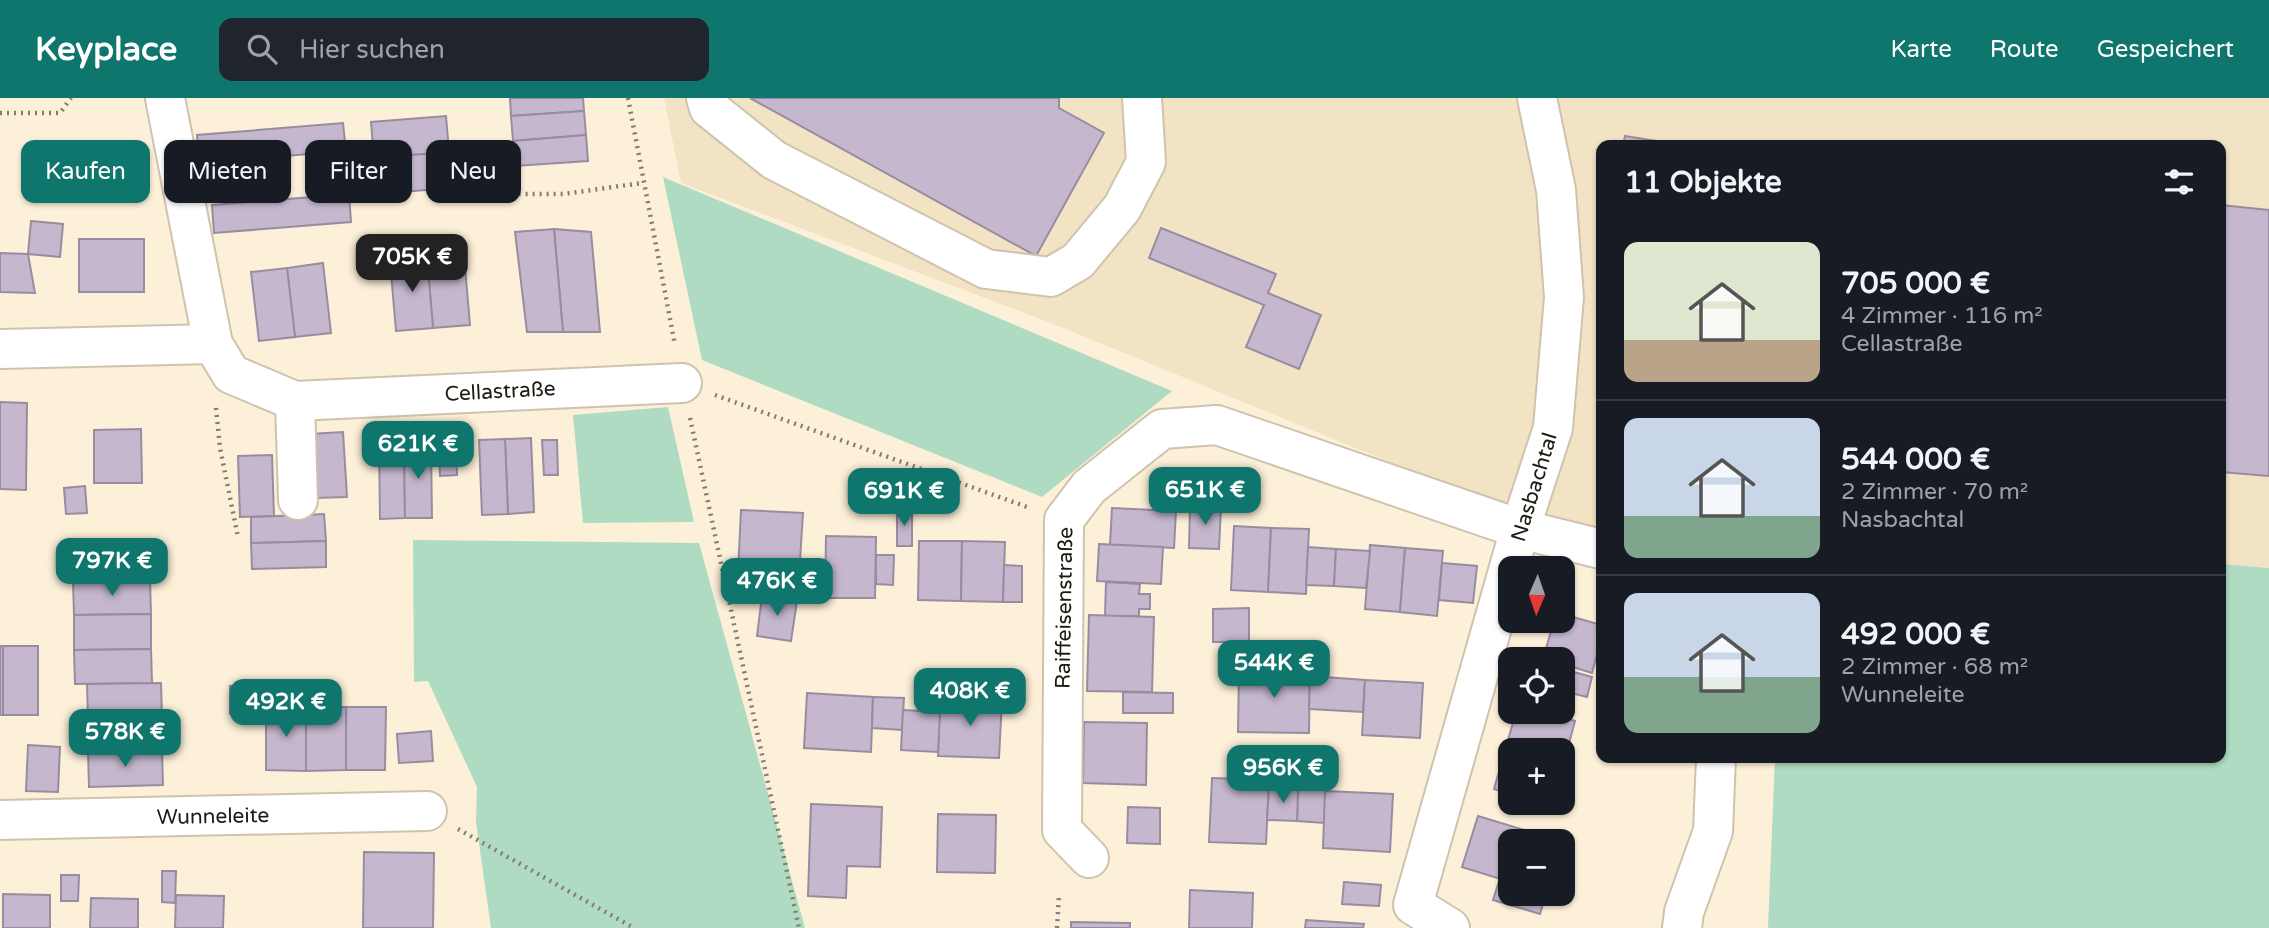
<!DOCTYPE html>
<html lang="de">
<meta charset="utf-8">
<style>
:root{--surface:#171b24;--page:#20242c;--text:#f1f3f6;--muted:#9ea1a6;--line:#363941;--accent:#0f766e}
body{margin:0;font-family:"Varela Round",sans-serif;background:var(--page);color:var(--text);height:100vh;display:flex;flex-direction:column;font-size:26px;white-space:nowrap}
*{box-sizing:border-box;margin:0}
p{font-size:23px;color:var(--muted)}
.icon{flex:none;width:38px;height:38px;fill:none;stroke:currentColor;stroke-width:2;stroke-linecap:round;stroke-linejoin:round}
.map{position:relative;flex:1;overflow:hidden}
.side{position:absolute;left:1596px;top:42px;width:630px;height:623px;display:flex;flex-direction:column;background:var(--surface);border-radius:14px;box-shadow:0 2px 5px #0004}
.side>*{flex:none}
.guide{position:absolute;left:21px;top:42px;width:665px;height:63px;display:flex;gap:14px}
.needle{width:46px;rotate:182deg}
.tools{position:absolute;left:1498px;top:458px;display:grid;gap:14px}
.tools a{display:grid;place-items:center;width:77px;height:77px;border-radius:14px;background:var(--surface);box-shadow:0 2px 5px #0004;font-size:35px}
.price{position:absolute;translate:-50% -60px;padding:0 16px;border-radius:14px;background:var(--accent);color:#fff;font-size:23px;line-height:46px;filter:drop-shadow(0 2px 4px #0008)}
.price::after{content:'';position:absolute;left:50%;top:42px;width:21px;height:16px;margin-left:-10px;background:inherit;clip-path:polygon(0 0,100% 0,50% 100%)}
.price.active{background:#222;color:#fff}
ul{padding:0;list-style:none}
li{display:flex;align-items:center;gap:21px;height:175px;padding:0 28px}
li+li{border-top:2px solid var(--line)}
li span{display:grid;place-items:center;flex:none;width:196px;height:140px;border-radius:14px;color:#555}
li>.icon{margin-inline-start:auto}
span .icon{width:84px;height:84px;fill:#fffc;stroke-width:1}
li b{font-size:30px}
h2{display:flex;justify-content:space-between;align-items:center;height:84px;padding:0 28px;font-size:30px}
.chip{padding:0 24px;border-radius:14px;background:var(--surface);box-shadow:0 2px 5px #0004;font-size:24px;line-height:63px}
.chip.active{background:var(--accent);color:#fff}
header{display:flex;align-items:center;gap:42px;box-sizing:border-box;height:98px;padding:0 35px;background:var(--accent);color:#fff}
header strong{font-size:33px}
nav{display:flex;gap:38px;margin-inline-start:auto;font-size:24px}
.search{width:490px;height:63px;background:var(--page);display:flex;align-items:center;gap:18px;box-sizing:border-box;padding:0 24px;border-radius:14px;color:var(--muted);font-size:26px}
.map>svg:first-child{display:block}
.built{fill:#f3e3c5}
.green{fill:#aedbc1}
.building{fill:#c5b8ce;stroke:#988ca1;stroke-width:2}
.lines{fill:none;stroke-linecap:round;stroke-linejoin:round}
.minor-casing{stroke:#cfc3ad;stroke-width:42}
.path{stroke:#857c6e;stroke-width:4.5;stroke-dasharray:2 5;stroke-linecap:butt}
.minor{stroke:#fff;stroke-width:38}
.labels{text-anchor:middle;stroke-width:6;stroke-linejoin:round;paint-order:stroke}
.street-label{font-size:21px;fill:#1f1a12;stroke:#fff}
</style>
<header>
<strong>Keyplace</strong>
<div class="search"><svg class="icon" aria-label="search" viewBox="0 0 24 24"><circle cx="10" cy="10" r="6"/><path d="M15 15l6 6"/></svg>Hier suchen</div>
<nav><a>Karte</a><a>Route</a><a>Gespeichert</a></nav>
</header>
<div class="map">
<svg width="2269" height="830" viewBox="0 0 2269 830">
<rect width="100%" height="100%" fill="#fdf0d9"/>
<polygon class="built" points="664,0 2269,0 2269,470 2221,466 2221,47 1601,47 1601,444 1543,427 1046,223 681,85"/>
<g class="green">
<polygon points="663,79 1172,293 1042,399 702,262"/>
<polygon points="668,309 694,424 583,425 573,317"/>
<polygon points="413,442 699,445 805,830 491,830 476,724 477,689 428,583 414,584"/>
<polygon points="2221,466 2269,470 2269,830 1768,830 1775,660 2221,660"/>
</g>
<g class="building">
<polygon points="510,0 583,0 584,13 511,18"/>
<polygon points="750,0 1059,0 1059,10 1104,35 1036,158"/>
<polygon points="584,13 586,37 513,43 511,18"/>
<polygon points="446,18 449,54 374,60 371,24"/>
<polygon points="343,25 346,53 199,65 197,37"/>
<polygon points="586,37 588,63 515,68 513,43"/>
<polygon points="1625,38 1682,47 1623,47"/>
<polygon points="449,54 451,90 376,96 374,60"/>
<polygon points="349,96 351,124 214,135 212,107"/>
<polygon points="2221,107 2269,112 2269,378 2221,374"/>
<polygon points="31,123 63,126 60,159 28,156"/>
<polygon points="1161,130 1276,176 1268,195 1321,217 1299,271 1246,249 1264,207 1149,160"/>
<polygon points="554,131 591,134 600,234 563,234"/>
<polygon points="554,131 563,234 527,234 515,134"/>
<rect x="79" y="141" width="65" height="53"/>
<polygon points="0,155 28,156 35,195 0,194"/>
<polygon points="464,157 470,227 433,230 427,160"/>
<polygon points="427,160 433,230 396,233 390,163"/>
<polygon points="323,165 331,235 295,239 287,170"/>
<polygon points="287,170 295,239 259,243 251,174"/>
<polygon points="0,304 27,305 26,392 0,391"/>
<polygon points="141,331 142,385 94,385 94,332"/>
<polygon points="343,334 347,399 315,400 310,336"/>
<polygon points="531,340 534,414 508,416 505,341"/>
<polygon points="505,341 508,416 482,417 479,342"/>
<polygon points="542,342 557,342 558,377 544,377"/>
<polygon points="439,344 456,344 457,377 440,378"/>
<polygon points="404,347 405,420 380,421 379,348"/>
<polygon points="404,347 431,347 432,420 405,420"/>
<polygon points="272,357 274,418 240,419 238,358"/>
<polygon points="85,388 87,415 66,416 64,390"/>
<polygon points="1190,408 1221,409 1219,451 1189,450"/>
<polygon points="1112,410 1176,413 1174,450 1110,447"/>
<rect x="897" y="411" width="15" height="37"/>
<polygon points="741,412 803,415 799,478 738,475"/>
<polygon points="324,416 326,443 251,445 251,419"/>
<polygon points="1234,428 1271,430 1268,494 1231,492"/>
<polygon points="1271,430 1309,431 1306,496 1268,494"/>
<polygon points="826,438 876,439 875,500 825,500"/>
<polygon points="326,443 326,469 252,471 251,445"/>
<polygon points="919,443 962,443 961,503 918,502"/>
<polygon points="962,443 1005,444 1003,504 961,503"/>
<polygon points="1099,446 1163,449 1161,486 1097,483"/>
<polygon points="1370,447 1405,450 1400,514 1365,511"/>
<polygon points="1308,449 1336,451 1334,488 1306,487"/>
<polygon points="1405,450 1443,453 1437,518 1400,514"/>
<polygon points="1336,451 1370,453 1366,490 1334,488"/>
<polygon points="876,457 894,457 893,487 876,486"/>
<polygon points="1442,465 1477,468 1473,505 1439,502"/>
<polygon points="1004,467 1022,468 1022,504 1003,504"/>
<polygon points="150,482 151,516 74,517 73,483"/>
<polygon points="1106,484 1140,486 1139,496 1150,496 1150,511 1139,511 1139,518 1105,518"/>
<polygon points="762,498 797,503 791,543 757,538"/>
<polygon points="1249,510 1249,544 1213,544 1213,511"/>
<polygon points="151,516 151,551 74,552 74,517"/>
<polygon points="1563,516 1601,527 1601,541 1592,575 1563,566 1563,562 1543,561 1554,523 1563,523"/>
<polygon points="1089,517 1154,519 1152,594 1087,593"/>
<rect x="0" y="548" width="3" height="69"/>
<rect x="3" y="548" width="35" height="69"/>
<polygon points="151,551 152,585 75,586 74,552"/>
<polygon points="1239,569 1310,570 1309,635 1238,634"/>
<polygon points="1563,571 1592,579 1587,599 1563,593"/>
<polygon points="1310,578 1365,582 1363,614 1309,611"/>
<polygon points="1365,582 1423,585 1420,640 1362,637"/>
<polygon points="161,585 162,619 88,620 87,586"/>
<rect x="230" y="588" width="16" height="28"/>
<polygon points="1123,594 1173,595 1173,615 1123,615"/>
<polygon points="807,595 873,599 871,654 804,650"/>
<polygon points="873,599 904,600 902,632 872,630"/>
<polygon points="940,600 1002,602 999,660 938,658"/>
<polygon points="266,609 306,610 306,673 266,672"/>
<polygon points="346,609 346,672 306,673 306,610"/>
<polygon points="346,609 386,609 385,672 346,672"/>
<polygon points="903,612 940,614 938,654 901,652"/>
<polygon points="1516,614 1544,614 1575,623 1563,668 1563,653 1510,653 1510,696 1494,691"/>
<polygon points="162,619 162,653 88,654 88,620"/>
<polygon points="1084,624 1147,625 1146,687 1083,685"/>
<polygon points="431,633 433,663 399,665 397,636"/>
<polygon points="28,647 60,649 58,694 26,693"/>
<polygon points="162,653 163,687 89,689 88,654"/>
<polygon points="1299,676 1326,677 1324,725 1297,723"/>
<polygon points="1212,680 1269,682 1266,746 1209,744"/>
<polygon points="1269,691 1298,692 1297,723 1267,722"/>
<polygon points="1325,693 1393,696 1390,754 1323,750"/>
<polygon points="811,706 882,709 880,769 847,768 846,800 808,798"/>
<polygon points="1128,709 1160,710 1160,746 1127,745"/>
<polygon points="938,716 996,717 995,775 937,774"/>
<polygon points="1478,718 1541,737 1539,744 1510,744 1510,784 1462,769"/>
<polygon points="364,754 434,755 433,830 363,830"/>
<polygon points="162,773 176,773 175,805 162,804"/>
<polygon points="61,777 79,777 78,803 61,803"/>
<polygon points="1500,780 1510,784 1510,796 1546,796 1540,816 1493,802"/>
<polygon points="1344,784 1381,787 1379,808 1342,806"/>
<polygon points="1190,792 1253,795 1252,830 1189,830"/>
<polygon points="3,796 50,797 50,830 3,830"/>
<polygon points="176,797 224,798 223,830 175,830"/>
<polygon points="91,800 138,801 138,830 90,830"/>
<polygon points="1306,822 1364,826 1363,830 1305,830"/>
<polygon points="1071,824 1130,825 1130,830 1071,830"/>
</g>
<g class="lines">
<defs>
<g id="minor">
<polyline points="165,0 213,246 231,276 295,303 682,285"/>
<polyline points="706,0 709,10 774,62 986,171 1051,179 1078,163 1122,110 1146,64 1142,0"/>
<polyline points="0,251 213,246"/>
<polyline points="295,303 298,402"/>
<polyline points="0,722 427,713"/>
<polyline points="1089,760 1062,732 1064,422 1089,389 1162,331 1217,327 1520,431 1601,451"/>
<polyline points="1450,830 1413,807 1520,431 1553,330 1564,199 1556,92 1537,0"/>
<polyline points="1682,830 1684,814 1713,733 1716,660"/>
</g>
</defs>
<use href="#minor" class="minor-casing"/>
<g class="path">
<polyline points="628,0 675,247"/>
<polyline points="0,15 60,15 71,0"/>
<polyline points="491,45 496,79 517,96 563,96 642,85"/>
<polyline points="715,297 1030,410"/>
<polyline points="216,310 220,350 238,439"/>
<polyline points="690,320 799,830"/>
<polyline points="458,731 634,830"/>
<polyline points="1057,830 1059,797"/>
</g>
<use href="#minor" class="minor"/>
</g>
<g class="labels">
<g class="street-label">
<text transform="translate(500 293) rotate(-3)" y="7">Cellastraße</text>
<text transform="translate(1534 389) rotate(-73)" y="7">Nasbachtal</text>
<text transform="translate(1064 510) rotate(-89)" y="7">Raiffeisenstraße</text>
<text transform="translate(213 718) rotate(-1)" y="7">Wunneleite</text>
</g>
</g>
</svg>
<div class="tools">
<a><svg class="needle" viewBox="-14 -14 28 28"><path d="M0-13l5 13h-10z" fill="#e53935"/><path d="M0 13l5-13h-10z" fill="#9ea1a6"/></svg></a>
<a><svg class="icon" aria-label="locate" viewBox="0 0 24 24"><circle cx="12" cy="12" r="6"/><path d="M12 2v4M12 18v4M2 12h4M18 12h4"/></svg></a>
<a>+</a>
<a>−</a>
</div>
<b class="price active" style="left:412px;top:196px">705K €</b>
<b class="price" style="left:418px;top:383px">621K €</b>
<b class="price" style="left:1205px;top:429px">651K €</b>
<b class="price" style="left:904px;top:430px">691K €</b>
<b class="price" style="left:112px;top:500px">797K €</b>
<b class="price" style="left:777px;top:520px">476K €</b>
<b class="price" style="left:1274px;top:602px">544K €</b>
<b class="price" style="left:970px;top:630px">408K €</b>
<b class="price" style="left:286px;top:641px">492K €</b>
<b class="price" style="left:125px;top:671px">578K €</b>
<b class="price" style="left:1283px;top:707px">956K €</b>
<div class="guide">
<a class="chip active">Kaufen</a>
<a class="chip">Mieten</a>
<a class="chip">Filter</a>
<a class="chip">Neu</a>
</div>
<section class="side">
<h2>11 Objekte<svg class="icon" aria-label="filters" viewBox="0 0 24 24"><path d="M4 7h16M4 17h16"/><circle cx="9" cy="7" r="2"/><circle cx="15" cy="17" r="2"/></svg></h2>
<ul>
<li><span style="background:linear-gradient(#dfe7d0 70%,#b9a48a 0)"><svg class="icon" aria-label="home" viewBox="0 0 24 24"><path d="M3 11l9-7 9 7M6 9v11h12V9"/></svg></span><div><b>705 000 €</b><p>4 Zimmer · 116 m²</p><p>Cellastraße</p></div></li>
<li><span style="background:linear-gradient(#c9d6e8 70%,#7fa58c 0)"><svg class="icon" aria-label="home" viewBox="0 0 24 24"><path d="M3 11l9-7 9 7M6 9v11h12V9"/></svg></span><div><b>544 000 €</b><p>2 Zimmer · 70 m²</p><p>Nasbachtal</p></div></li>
<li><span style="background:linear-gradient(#c9d6e8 60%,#7fa58c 0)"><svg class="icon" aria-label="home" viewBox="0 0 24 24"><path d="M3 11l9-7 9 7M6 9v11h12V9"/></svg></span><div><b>492 000 €</b><p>2 Zimmer · 68 m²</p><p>Wunneleite</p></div></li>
</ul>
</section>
</div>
